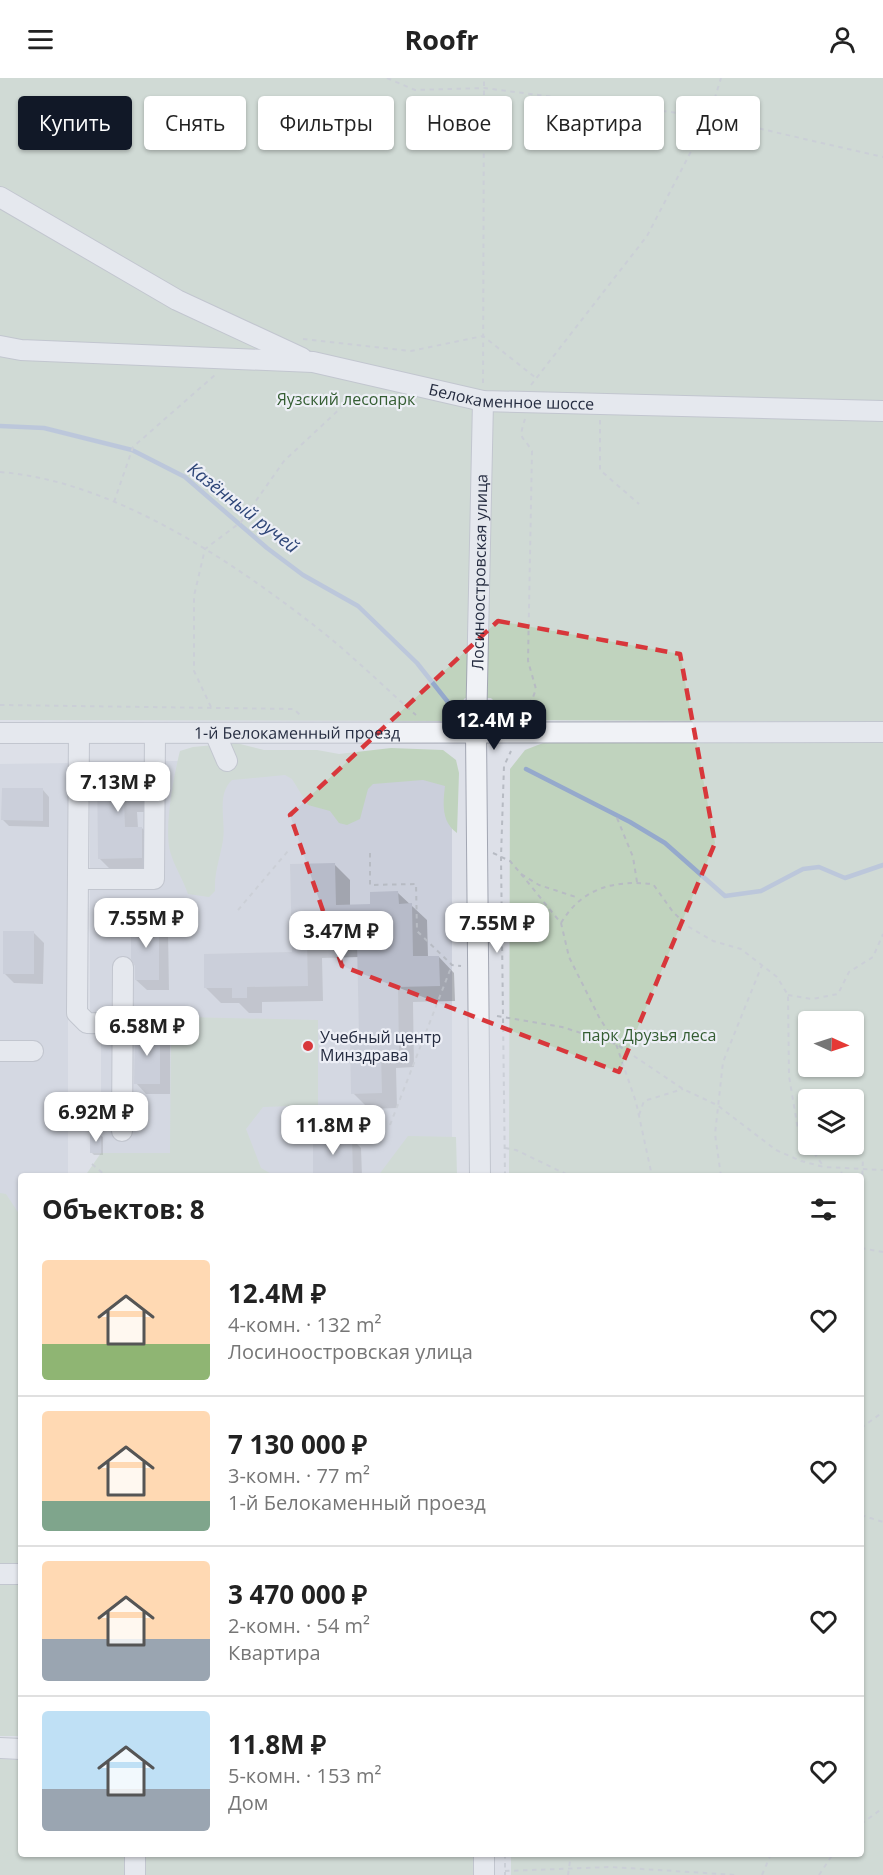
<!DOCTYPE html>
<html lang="ru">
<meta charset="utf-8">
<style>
:root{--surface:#fff;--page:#f6f6f6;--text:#222;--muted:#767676;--line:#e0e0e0;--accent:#111827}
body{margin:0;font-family:"Open Sans",sans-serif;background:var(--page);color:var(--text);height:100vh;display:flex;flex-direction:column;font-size:22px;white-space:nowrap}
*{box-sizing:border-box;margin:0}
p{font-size:20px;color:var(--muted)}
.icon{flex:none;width:33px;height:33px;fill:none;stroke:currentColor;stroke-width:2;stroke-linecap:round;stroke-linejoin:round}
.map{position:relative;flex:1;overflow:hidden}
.sheet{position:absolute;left:18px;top:1095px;width:846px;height:684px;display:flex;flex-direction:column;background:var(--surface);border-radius:6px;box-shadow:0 2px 4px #0004}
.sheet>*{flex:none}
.banner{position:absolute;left:18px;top:18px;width:848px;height:54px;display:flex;gap:12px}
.needle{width:39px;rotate:93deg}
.buttons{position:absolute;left:798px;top:933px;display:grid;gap:12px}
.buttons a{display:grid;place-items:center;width:66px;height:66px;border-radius:6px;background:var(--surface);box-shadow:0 2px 4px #0004;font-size:30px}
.price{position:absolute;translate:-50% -51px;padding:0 14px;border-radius:12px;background:#fff;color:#222;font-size:20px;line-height:39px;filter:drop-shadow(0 2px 3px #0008)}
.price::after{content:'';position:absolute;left:50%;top:36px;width:18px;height:14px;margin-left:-9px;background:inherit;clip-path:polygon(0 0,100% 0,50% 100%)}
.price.selected{background:var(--accent);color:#fff}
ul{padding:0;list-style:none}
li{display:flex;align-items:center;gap:18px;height:150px;padding:0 24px}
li+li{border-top:2px solid var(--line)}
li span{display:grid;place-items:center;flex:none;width:168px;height:120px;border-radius:6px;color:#555}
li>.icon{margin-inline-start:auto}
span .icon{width:72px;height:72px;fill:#fffc;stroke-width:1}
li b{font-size:26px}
h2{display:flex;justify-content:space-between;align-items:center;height:72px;padding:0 24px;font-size:26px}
.chip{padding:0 21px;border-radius:6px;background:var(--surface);box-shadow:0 2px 4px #0004;font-size:21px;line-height:54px}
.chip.selected{background:var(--accent);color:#fff}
header{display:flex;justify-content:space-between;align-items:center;height:78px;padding:0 24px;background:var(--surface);font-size:27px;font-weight:700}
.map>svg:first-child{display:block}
.built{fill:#cbcfdb}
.green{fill:#c0d3be;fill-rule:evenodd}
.shadow{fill:#0003}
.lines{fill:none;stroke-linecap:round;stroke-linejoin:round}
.stream{stroke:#95a9cc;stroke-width:4.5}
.building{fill:#b7bbc9}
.minor-casing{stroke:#a2a6b2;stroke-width:22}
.path{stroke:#b7bbc3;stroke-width:2;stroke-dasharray:4.5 4.5;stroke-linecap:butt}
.minor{stroke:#f0f2f6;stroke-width:20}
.marked{fill:none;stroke:#d8373b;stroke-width:4.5;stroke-dasharray:12 8;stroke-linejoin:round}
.poi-dot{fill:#d8373b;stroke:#edeff6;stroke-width:2}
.labels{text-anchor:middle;stroke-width:4.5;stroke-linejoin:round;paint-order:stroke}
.street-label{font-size:16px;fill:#252c40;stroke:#edeff6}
.park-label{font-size:16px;fill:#345d32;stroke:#edeff6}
.poi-label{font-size:16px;fill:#252c40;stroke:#edeff6;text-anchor:start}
.water-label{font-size:18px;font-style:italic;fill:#2d4577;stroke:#edeff6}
</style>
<header><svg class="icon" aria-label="menu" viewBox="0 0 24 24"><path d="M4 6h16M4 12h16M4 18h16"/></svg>Roofr<svg class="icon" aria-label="person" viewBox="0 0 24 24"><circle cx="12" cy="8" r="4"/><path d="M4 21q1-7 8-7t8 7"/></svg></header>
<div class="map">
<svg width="883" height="1797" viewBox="0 0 883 1797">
<rect width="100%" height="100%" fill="#dde0e8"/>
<g class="built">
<polygon points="90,683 452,683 452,1098 164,1098 164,1075 101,1075 101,938 90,937"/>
<polygon points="68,685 68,1098 21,1098 21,1561 0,1559 0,686"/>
</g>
<g class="green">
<polygon points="0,0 883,0 883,644 513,642 491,620 465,620 446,643 0,642"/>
<path d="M 236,665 L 264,672 L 317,672 L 339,676 L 391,670 L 443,672 L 456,682 L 459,695 L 457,755 C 441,744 443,725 445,708 L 423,702 L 373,706 L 368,711 L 360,741 L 347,747 L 339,745 L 330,733 L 308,727 L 292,701 L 285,697 L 232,702 C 216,717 226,742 223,762 C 220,780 214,795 215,813 L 209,819 L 188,816 C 183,801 174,788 170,773 C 164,750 174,696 180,673 L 193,669 Z"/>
<path d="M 543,665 L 883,665 L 883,1797 L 511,1797 L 511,1776 L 861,1776 L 861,1098 L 509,1098 L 510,691 L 525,672 ZM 808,944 L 854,944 L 854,988 L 808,988 ZM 808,1022 L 854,1022 L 854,1066 L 808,1066 Z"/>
<polygon points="182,939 318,942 318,1027 263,1029 246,1051 261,1090 275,1098 85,1098 101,1075 170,1075 171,955"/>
<polygon points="408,1058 456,1059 457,1098 378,1098"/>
<polygon points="0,1115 6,1116 21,1139 21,1658 0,1658"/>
<polygon points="0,1681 21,1682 21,1776 473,1776 473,1797 0,1797"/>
</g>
<g class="shadow">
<polygon points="142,692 156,706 156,734 137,734 138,750 142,750 155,764 155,793 113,794 99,780 98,693"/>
<polygon points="43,712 49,719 49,749 9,748 3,742"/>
<polygon points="334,786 350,802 350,828 372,827 398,815 427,842 428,879 439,879 454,895 455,923 413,924 414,989 396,990 397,1030 369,1031 353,1015 361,962 359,879 322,880 323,923 262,924 262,935 249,935 239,925 221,925 206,910 294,876"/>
<polygon points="158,843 168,853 169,912 147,912 136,902"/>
<polygon points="33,854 44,865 43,906 14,905 4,895"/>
<polygon points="160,953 170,963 170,1016 146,1016 136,1005"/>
<polygon points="100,1057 103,1059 103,1077 94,1077 91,1074"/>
<polygon points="351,1060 361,1070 362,1098 315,1098"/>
</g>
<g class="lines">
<g class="stream">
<polyline points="0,348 44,350 132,372 185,399 267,470 303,497 358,528 417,585 455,633"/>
<polyline points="526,691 630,744 665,765 725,818 761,813 803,791 819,789 845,800 883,787"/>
</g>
</g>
<g class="building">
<polygon points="97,691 143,691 143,721 124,721 125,749 142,749 142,780 98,781"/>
<polygon points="2,710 43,710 43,743 1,742"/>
<polygon points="335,785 336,827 370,826 370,814 398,813 399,826 412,825 413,878 439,878 440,908 398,909 399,974 381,975 382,1015 351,1016 350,961 359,960 357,863 307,864 308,908 247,909 247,920 232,920 232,910 204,910 204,876 292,874 290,786"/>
<polygon points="131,841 159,841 159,902 135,902 135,888 131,881"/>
<rect x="3" y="853" width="31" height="43"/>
<polygon points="135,952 160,952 160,1006 134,1006"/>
<rect x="90" y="1055" width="11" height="20"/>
<polygon points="352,1058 353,1098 313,1098 313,1059"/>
</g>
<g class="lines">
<defs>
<g id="minor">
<polyline points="0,119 177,222 302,280"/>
<path id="s1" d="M 0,268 L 21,272 L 313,284 L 483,323 L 883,333"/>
<path id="s2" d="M 0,655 L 883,654"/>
<polyline points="79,655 77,935 87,945 123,946"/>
<polyline points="215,655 227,683"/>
<polyline points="78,801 154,801 155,655"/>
<polyline points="0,973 33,973"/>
<polyline points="122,1053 123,889"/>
<path id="s3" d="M 480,1098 L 476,654 L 483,323"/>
<polyline points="0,1496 21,1496"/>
<polyline points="0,1670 21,1671"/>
<polyline points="135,1776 135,1797"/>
<polyline points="484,1776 484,1797"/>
</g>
</defs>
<use href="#minor" class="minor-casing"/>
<g class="path">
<polyline points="387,0 415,12 484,10 709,39 883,79"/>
<polyline points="303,261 411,273 483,258 536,300"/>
<polyline points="483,305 484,0"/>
<polyline points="531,307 647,158 709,39 721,0"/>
<polyline points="600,342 600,392 639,426"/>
<path d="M 0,394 C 114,403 232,483 320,552 C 353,578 384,609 416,637"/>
<polyline points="114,424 133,369 216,296"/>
<polyline points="0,627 294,631 300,637"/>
<polyline points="211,629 194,593 194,518 205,471 241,444 284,383 360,312"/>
<path d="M 515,637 L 522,627 L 532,622 L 536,611 L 528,583 L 532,373 C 522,356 518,363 525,341"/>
<polyline points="617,740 633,779 637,804"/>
<polyline points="370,775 370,807 416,806 417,853 452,887 461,888"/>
<polyline points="493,775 510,783 521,796 539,807 579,820"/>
<polyline points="521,796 561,845 569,879 599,939 616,966 636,1024 652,1098"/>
<polyline points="238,832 288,773"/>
<path d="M 561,845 C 582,810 613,802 653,806 L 673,834 L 689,849 L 713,863 L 741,871 L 777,899 L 788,917 L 789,998 L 798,1052 L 824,1089"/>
<polyline points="788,917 812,921 838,916 849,894 873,879 883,856"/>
<polyline points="497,938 562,949 616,966 683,1011 717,1027 776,1072 801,1083 824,1089 883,1092"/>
<polyline points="639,1037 644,1023 683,1011"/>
<polyline points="390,1047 452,887"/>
<polyline points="505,1070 516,1072 570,1098"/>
<polyline points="92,1086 106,1098"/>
<polyline points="505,1098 501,779 504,688 511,673"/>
<polyline points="721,1098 715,1056 723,984 762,887"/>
<polyline points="841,1098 842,1091"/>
<polyline points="862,1106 863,1079"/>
<polyline points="861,1170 883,1174"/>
<polyline points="861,1350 883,1334"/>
<polyline points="861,1437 883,1444"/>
<polyline points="861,1746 883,1730"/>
<polyline points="505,1776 505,1797"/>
<polyline points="505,1793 611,1789 736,1797"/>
<polyline points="568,1797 571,1776"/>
<polyline points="762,1797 771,1776"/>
<polyline points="819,1797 833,1776"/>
</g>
<use href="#minor" class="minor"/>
</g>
<path d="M0 0H883V1797H0ZM 498,543 L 680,576 L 715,765 L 619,994 L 342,888 L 290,737 Z" fill="#dde0e8" fill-opacity=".55" fill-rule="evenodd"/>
<path class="marked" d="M 498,543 L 680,576 L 715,765 L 619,994 L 342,888 L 290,737 Z"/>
<circle class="poi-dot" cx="308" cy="968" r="6"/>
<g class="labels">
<g class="street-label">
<text dy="6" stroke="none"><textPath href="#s1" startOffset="516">Белокаменное шоссе</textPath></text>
<text dy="6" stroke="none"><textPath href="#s3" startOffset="604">Лосиноостровская улица</textPath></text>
<text dy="6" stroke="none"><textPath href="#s2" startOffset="297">1-й Белокаменный проезд</textPath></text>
</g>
<g class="park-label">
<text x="346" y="327">Яузский лесопарк</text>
<text x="649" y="963">парк Друзья леса</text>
</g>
<g class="poi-label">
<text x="320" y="965">Учебный центр<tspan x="320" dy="18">Минздрава</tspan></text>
</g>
<g class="water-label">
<text transform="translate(243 430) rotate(38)" y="6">Казённый ручей</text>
</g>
</g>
</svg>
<div class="buttons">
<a><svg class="needle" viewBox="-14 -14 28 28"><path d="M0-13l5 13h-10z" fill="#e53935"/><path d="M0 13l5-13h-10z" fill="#767676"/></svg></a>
<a><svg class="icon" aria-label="layers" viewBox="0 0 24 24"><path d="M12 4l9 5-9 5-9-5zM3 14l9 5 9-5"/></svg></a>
</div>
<b class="price selected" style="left:494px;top:673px">12.4M ₽</b>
<b class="price" style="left:118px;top:735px">7.13M ₽</b>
<b class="price" style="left:146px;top:871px">7.55M ₽</b>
<b class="price" style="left:497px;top:876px">7.55M ₽</b>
<b class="price" style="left:341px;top:884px">3.47M ₽</b>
<b class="price" style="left:147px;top:979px">6.58M ₽</b>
<b class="price" style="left:96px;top:1065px">6.92M ₽</b>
<b class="price" style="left:333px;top:1078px">11.8M ₽</b>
<div class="banner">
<a class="chip selected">Купить</a>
<a class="chip">Снять</a>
<a class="chip">Фильтры</a>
<a class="chip">Новое</a>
<a class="chip">Квартира</a>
<a class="chip">Дом</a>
</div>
<section class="sheet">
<h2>Объектов: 8<svg class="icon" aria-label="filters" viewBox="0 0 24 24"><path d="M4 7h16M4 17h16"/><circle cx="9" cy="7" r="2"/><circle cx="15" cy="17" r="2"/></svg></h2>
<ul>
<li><span style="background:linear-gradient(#ffd9b3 70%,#8fb573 0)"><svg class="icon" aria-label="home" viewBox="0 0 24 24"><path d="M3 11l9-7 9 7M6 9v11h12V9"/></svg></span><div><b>12.4M ₽</b><p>4-комн. · 132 m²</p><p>Лосиноостровская улица</p></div><svg class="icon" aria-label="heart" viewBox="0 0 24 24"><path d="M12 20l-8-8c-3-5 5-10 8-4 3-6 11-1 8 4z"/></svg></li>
<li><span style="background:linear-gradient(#ffd9b3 75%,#7fa58c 0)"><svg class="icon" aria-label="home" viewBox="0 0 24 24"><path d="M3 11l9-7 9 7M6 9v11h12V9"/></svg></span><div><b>7 130 000 ₽</b><p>3-комн. · 77 m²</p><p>1-й Белокаменный проезд</p></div><svg class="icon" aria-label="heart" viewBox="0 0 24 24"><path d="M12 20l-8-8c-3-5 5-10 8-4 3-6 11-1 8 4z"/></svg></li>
<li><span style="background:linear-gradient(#ffd9b3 65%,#9aa5b1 0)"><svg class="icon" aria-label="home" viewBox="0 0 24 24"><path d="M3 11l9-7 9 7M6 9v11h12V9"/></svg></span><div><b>3 470 000 ₽</b><p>2-комн. · 54 m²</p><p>Квартира</p></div><svg class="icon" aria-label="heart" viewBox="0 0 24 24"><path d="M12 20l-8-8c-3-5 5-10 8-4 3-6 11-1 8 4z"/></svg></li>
<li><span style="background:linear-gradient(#bfe0f5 65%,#9aa5b1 0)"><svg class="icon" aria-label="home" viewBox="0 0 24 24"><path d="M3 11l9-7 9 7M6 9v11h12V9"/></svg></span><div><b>11.8M ₽</b><p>5-комн. · 153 m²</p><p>Дом</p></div><svg class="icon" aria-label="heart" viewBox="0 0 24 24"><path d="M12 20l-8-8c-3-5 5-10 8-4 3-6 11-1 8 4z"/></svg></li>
</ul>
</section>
</div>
